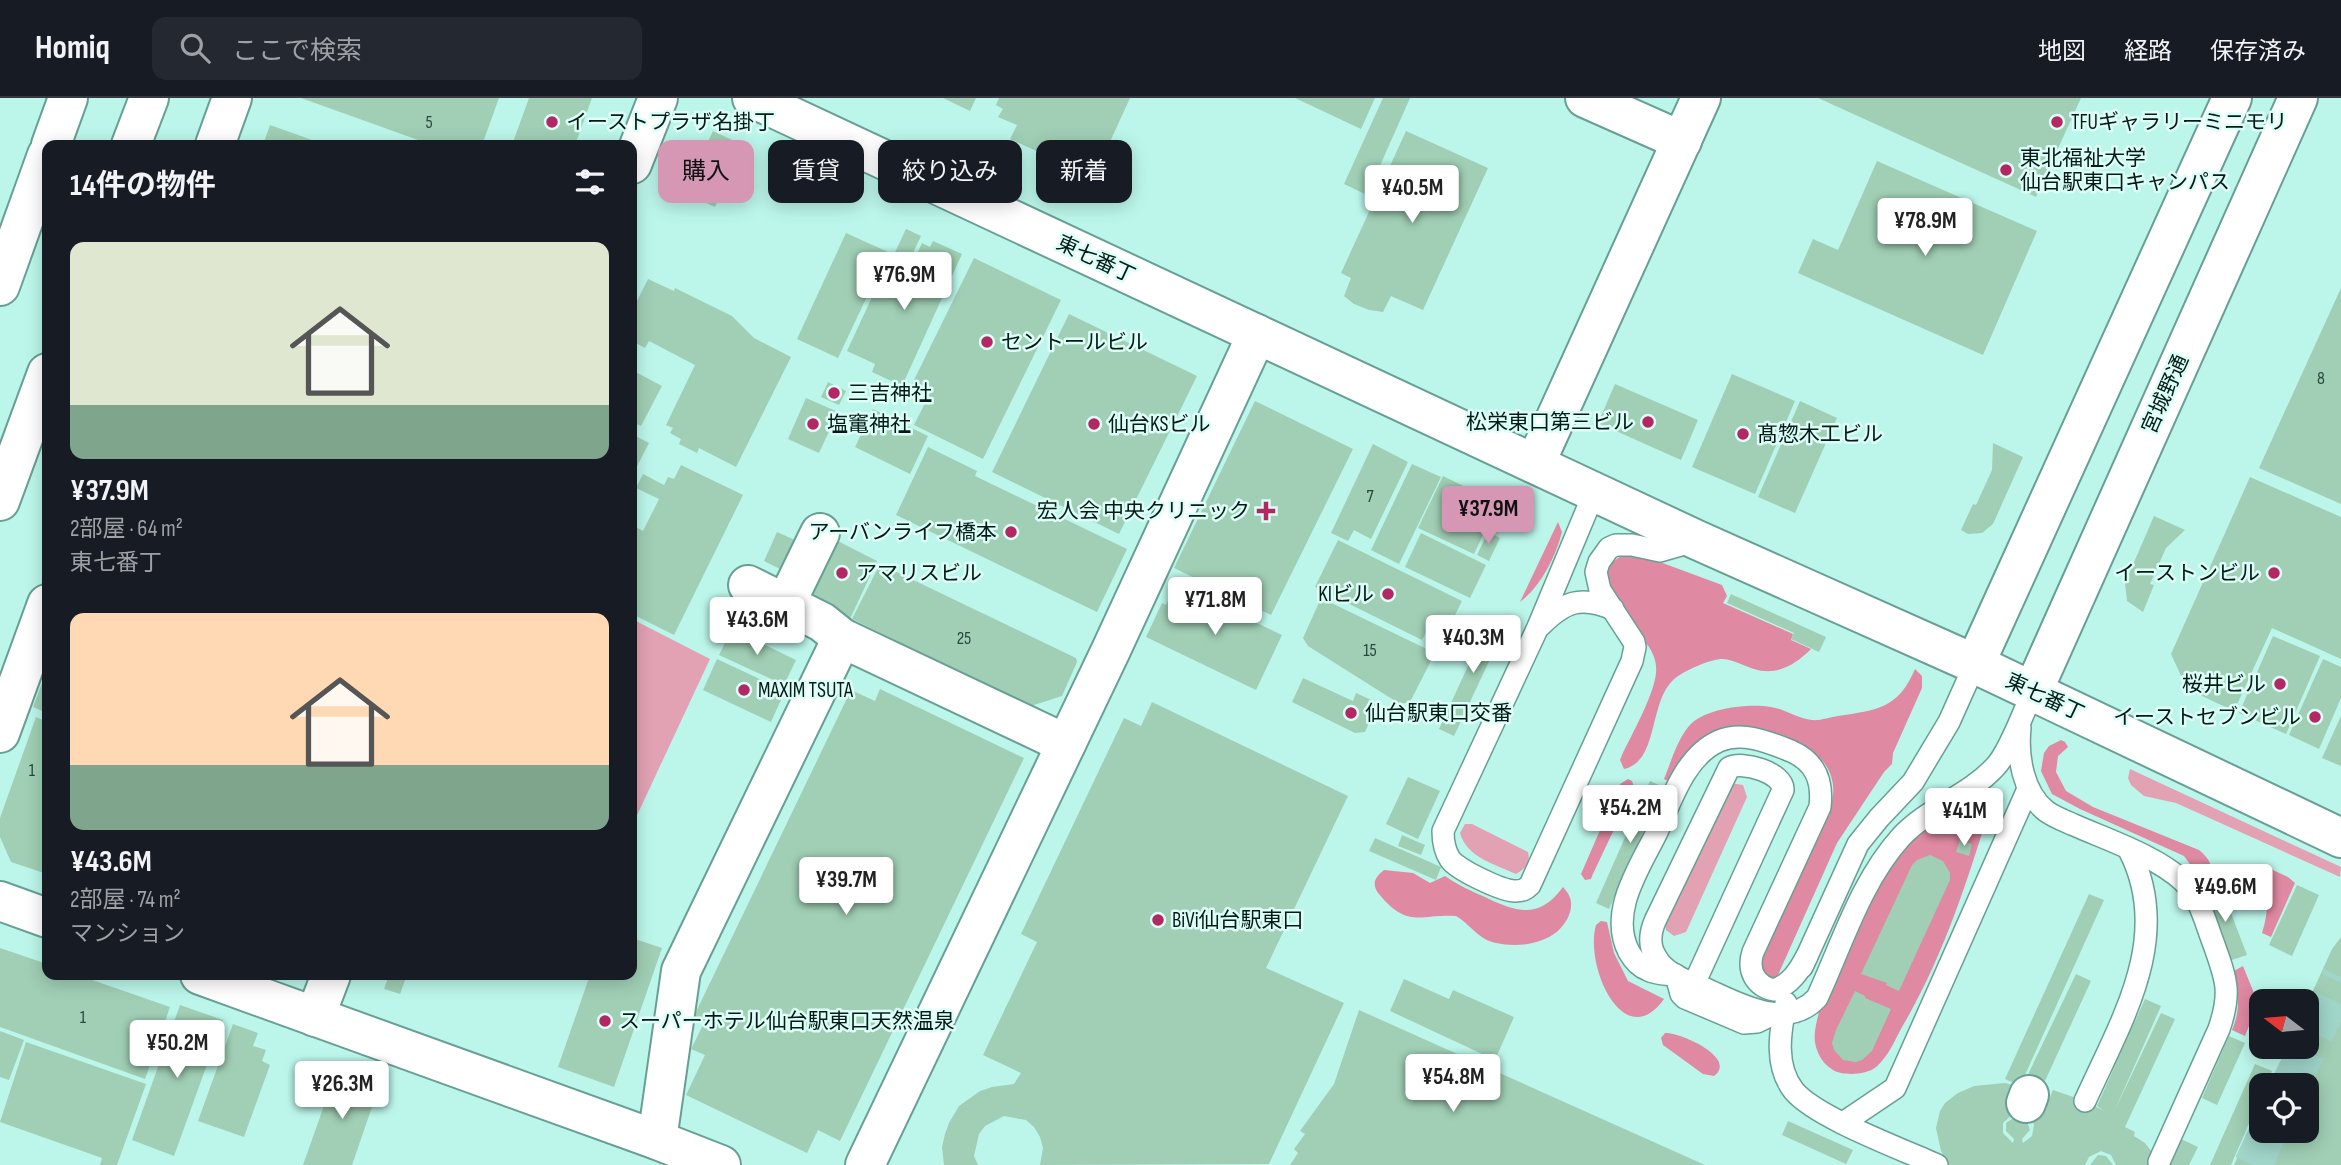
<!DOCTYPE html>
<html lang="ja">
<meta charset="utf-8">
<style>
:root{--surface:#171b24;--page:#242831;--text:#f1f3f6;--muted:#9ea1a6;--line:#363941;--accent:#d597b3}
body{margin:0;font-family:"Sofia Sans Condensed","Noto Sans JP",sans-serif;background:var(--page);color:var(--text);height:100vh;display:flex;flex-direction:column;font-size:26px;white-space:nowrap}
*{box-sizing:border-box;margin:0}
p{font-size:23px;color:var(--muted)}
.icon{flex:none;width:38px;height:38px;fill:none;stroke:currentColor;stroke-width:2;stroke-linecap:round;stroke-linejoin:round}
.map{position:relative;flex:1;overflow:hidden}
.sheet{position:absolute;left:42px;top:42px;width:595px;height:840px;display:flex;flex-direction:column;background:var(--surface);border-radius:14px;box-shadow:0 4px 18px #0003}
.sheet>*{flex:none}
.hud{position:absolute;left:658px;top:42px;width:665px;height:63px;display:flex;gap:14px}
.needle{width:46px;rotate:286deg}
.fabs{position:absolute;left:2249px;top:891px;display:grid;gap:14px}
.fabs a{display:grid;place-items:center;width:70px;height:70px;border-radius:14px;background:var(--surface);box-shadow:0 4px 18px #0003;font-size:35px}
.price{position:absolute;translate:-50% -60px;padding:0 16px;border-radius:7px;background:#fff;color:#222;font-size:23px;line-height:46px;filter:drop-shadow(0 2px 4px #0008)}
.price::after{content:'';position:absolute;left:50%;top:42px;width:21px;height:16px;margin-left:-10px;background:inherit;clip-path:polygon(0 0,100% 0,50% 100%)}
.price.current{background:var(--accent);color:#111}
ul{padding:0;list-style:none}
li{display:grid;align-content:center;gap:14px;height:371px;padding:0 28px}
li span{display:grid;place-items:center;height:217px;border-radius:14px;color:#555}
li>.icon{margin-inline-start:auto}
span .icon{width:126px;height:126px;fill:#fffc;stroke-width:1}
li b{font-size:30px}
h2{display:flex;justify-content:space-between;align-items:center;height:84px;padding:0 28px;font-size:30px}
.tag{padding:0 24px;border-radius:14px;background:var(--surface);box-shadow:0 4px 18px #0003;font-size:24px;line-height:63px}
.tag.current{background:var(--accent);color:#111}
header{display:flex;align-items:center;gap:42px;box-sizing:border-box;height:98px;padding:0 35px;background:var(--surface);border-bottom:2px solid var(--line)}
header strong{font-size:33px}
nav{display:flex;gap:38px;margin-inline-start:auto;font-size:24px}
.search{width:490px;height:63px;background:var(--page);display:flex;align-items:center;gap:18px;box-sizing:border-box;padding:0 24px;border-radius:14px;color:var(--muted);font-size:26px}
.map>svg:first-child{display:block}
.green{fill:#e2a2b4}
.forest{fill:#df89a2}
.building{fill:#a0cfb5;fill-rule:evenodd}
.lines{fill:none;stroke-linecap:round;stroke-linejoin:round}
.street-tunnel{stroke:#a0d5ca;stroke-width:38;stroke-dasharray:38 19;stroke-linecap:butt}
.lane-casing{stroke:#689f95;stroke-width:24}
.street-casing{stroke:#689f95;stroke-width:42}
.secondary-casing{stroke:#689f95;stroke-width:42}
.lane{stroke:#fff;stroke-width:21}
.street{stroke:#fff;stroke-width:38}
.secondary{stroke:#fff;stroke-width:38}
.poi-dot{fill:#b32762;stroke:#dcfef7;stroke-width:2.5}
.labels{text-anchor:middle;stroke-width:5;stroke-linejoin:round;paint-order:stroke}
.number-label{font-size:18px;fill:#2a473e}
.poi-label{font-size:21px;fill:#031a16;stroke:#dcfef7;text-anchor:start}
.street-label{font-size:21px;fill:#031a16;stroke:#dcfef7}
</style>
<header>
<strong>Homiq</strong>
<div class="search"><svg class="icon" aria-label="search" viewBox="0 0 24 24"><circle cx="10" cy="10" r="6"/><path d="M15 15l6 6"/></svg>ここで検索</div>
<nav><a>地図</a><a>経路</a><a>保存済み</a></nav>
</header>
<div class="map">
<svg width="2341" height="1067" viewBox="0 0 2341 1067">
<rect width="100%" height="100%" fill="#bcf6ea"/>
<g class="green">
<polygon points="632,521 710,561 632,728"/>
<polygon points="2130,671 2341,769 2340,779 2176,705 2144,698 2131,687 2128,680"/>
<polygon points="1730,685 1743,687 1747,699 1686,834 1674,838 1666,832 1665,823"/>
<path d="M 1465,726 L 1472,726 L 1528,754 C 1531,765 1525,771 1516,776 C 1495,766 1467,760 1460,735 Z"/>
</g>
<g class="forest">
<path d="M 1558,424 L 1562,434 C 1555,460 1541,488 1520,504 Z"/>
<path d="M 1625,456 L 1641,457 L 1722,487 L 1727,498 L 1723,505 L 1793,536 L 1791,542 L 1811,551 C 1795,567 1777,578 1754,571 C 1744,568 1734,562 1723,561 C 1710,561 1689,571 1678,578 C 1647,598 1661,663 1624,671 L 1620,662 L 1622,657 C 1632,636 1654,597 1656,575 C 1657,565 1654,557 1649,549 C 1631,525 1579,478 1625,456 Z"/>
<path d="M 1915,571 L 1922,578 L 1922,590 L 1893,655 L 1892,666 L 1884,674 L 1837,745 L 1778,877 L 1773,882 L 1764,881 L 1759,863 L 1831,707 C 1835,693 1834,679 1825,666 C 1812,647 1755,621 1732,631 C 1720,636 1682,673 1670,684 L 1664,681 C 1671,664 1677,642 1689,628 C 1704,610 1749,605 1771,609 C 1785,611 1798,621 1812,622 C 1820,623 1830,619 1838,618 C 1877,612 1898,611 1915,571 Z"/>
<path d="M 2061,642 L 2065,644 L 2068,649 L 2058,658 L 2056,674 L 2066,693 L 2093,709 L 2199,752 C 2214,764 2215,776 2205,792 L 2200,793 L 2192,769 L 2184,758 L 2080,711 L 2052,696 L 2041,673 L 2044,655 L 2049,648 Z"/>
<polygon points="1628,681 1632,683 1634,689 1592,778 1591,781 1585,782 1581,776 1620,686"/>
<path d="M 1983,694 L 1989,697 L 1992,703 C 1968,781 1944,858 1902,929 C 1895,942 1888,959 1876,969 C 1868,976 1851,977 1841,975 C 1827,972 1817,958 1815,944 C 1810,915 1857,821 1873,792 C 1883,773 1899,752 1913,736 C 1925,723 1959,706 1975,696 Z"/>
<path d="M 2262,767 L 2288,779 L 2295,785 L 2271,839 L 2262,835 C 2269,813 2270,789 2259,769 Z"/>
<path d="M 1384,772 L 1413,775 L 1430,785 L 1445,778 C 1458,787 1471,793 1485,799 C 1516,814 1539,822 1563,789 C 1570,797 1573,803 1570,814 C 1561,844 1523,851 1496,845 C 1479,842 1471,827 1456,818 C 1419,816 1408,831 1379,796 C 1371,786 1375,779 1384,772 Z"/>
<path d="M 1601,823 L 1607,824 L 1614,855 L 1628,883 L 1664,901 C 1624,957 1584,868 1596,827 Z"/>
<path d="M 2243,868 L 2258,905 L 2245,938 L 2232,932 C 2241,911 2239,896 2232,874 Z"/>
<path d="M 1665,935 C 1680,934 1738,960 1714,978 L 1703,976 L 1663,947 L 1661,940 Z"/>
</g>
<g class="building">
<polygon points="301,0 499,0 482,47 432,47"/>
<polygon points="529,0 592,0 575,47 512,47"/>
<polygon points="943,0 976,0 970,13"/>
<polygon points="999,0 1130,0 1094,79 1010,41 1017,27 998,19 1003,11 996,7"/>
<polygon points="1295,0 1375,0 1361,31"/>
<polygon points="1383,0 1410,0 1367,97 1344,86"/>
<polygon points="1818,0 2081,0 2036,99"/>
<polygon points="270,27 326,47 263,47"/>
<polygon points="713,33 743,47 715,109 684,95"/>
<polygon points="1406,33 1488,70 1423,212 1391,198 1383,214 1369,212 1354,206 1344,198 1351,180 1341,175"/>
<polygon points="1877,63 2037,133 1983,257 1798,175 1813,141 1838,152"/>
<polygon points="906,131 921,138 903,176 888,169"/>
<polygon points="846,135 888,154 838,260 797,241"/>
<polygon points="933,143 962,156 902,288 872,274 875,266 847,253 885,171 906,180 922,145 930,149"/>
<polygon points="974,160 1061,202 983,361 914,327 930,295 912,286"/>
<polygon points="648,181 674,193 675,190 732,218 754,240 791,259 736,369 699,350 697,355 679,346 681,341 670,335 673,330 666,327 695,267 649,243 645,250 632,243 632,213"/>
<polygon points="2341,190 2341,406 2259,370"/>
<polygon points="1069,216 1197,278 1119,436 992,374"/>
<polygon points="632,272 662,288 641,328 632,324"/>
<polygon points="1732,276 1795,303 1755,396 1692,369"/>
<polygon points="828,284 846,293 839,307 821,299"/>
<polygon points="1615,286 1698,322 1681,362 1598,325"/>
<polygon points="806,300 838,314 819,355 788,341"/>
<polygon points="1255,303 1353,351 1271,517 1174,470"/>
<polygon points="1800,303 1837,320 1795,415 1758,399"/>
<polygon points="873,311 928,338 910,376 855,349"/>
<polygon points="632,336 649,345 632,378"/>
<polygon points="1993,345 2023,359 1993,426 1982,435 1968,436 1961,432 1973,406 1976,407 1992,372"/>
<polygon points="1373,346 1408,364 1371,441 1354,432 1348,443 1331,435"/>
<polygon points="928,349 977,373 975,378 1127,451 1097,514 896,417"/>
<polygon points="1412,366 1441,379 1399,466 1371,452"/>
<polygon points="681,367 743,397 674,537 632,516 632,427 643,433 659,401 636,390 643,376 664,387 668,379 674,381"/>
<polygon points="1443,378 1498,405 1474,456 1418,430"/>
<polygon points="2250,379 2341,419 2341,561 2272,530 2234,613 2187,591 2171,556"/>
<polygon points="2154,418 2185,432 2166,450 2150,486 2154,487 2143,514 2127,503 2125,485"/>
<polygon points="777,434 797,443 784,473 764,463"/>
<polygon points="1488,434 1500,440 1489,463 1477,457"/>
<polygon points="1421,435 1486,467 1470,500 1405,469"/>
<polygon points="830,439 877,463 850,521 813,503 807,487"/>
<polygon points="1338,442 1462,503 1446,535 1430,527 1422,542 1315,489"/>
<polygon points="880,466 1076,560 1077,564 1062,598 1031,608 852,521"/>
<polygon points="1176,486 1282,537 1256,592 1146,539 1162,505 1166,507"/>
<polygon points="1731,496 1826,539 1819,554 1791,541 1794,535 1727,505"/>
<polygon points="746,499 786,519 775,543 735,524"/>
<polygon points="1321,500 1435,555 1410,604 1400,606 1308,548 1303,540"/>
<polygon points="1491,518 1507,525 1454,638 1439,631"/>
<polygon points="732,531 796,562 784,587 719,557"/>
<polygon points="2273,538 2320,558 2286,636 2239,615"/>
<polygon points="717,561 785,593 771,624 703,592"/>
<polygon points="2323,561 2341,569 2341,600 2319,651 2289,637"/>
<polygon points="47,572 47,615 33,609"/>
<polygon points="1303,580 1353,603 1356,595 1378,605 1365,634 1355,635 1292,604"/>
<polygon points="880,591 1024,660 840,1043 818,1032 807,1055 686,997 705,957 691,951 705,923 694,918 851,592 875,603"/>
<polygon points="1152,604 1348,698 1266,870 1344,905 1269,1066 1040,1067 1043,1050 1040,1039 1034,1029 1026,1022 1004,1018 985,1028 979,1036 974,1058 978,1067 944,1067 942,1049 945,1036 949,1025 959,1008 980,993 992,989 1014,986 1021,975 983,957 1037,844 1021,836 1124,620 1141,628"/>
<polygon points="2341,618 2341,668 2322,660"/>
<polygon points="36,619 47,624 47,776 11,764 0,739 0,720"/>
<polygon points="1408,679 1440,693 1418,741 1386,726"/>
<polygon points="1650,683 1663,689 1609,811 1596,805"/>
<polygon points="1402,737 1425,747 1421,757 1398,748"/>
<polygon points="1375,740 1441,769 1436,782 1369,753"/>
<polygon points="1960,742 1972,746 1969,758 1956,754"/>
<polygon points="1930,757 1943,763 1950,775 1950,782 1899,893 1886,887 1887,885 1861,876 1912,767 1917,762"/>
<polygon points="2297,787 2319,797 2292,858 2269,847"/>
<polygon points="2221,789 2247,857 2229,863 2203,796"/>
<polygon points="2089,796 2104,802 2020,988 2005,981"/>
<polygon points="2341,839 2341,1067 2234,1067 2261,1007 2261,1032 2306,1032 2306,987 2270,987 2288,948 2306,948 2306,908 2332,851"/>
<polygon points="632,840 662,850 614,989 558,969 590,877 632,877"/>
<polygon points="0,850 47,866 47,877 78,877 170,909 145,981 0,929"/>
<path d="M 2076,876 L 2091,883 L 2039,996 L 2049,1001 L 2053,992 L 2085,1003 L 2104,1013 L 2097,1008 L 2145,901 L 2161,908 L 2114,1014 L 2161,915 L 2175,921 L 2125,1029 L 2135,1034 L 2134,1038 L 2145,1045 L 2162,1067 L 2116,1067 L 2111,1057 L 2101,1053 L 2089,1059 L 2085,1067 L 1949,1067 L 1941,1053 L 1936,1030 L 1940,1013 L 1945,1005 L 1958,995 L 1974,988 L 2005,985 L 2022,989 ZM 2014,1015 L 2032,1022 L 2034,1027 L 2032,1038 L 2023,1045 L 2022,1041 L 2030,1032 L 2026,1021 L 2016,1018 L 2006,1025 L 2006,1033 L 2014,1041 L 2013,1045 L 2003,1035 L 2003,1025 Z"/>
<polygon points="389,877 407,877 400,896 384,891"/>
<polygon points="1404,881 1449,901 1453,892 1514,919 1495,962 1390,913"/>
<polygon points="1855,893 1865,898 1865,900 1891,911 1872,953 1862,962 1856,964 1843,962 1834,952 1832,945 1836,932"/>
<polygon points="180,907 223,922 174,1058 132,1042"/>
<polygon points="1359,912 1620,1029 1705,1067 1290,1067 1298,1055 1294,1051 1305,1036 1300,1033 1334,986"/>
<polygon points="233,926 258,935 253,948 266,952 262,963 270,967 244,1039 198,1023"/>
<polygon points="0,933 24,942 9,982 0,979"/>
<polygon points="2229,938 2245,945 2217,1007 2202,1000"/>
<polygon points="26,944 146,986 117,1067 100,1067 102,1060 0,1024"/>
<polygon points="2255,966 2272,973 2266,987 2261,987 2261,998 2231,1067 2210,1067"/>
<polygon points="337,971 380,986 352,1067 303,1067"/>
<polygon points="1788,1023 1853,1052 1846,1066 1782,1037"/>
<polygon points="2181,1041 2198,1049 2189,1067 2169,1067"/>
<polygon points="2098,1057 2106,1058 2113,1067 2090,1067"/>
</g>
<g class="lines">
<g class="street-tunnel">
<polyline points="2290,987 2341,879"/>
<polyline points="2253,1067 2269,1032"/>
</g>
<defs>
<g id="lane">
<path d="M 1594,395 L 1538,529 L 1443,733 C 1443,743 1444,752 1450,761 C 1456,771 1502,793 1515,793 C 1522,793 1525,792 1530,787 L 1632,563 L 1635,549 L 1634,544 L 1600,492 L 1596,474 L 1599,464 L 1609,450 L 1616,447 L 1632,447 L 1660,453 L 1695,443"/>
<path d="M 1540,528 C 1564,504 1580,497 1613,511"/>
<path d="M 2020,630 C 2017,658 2023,695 2046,713 C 2054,719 2065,723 2074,727 C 2108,742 2156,758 2183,783 C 2200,800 2205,823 2213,844 C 2226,881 2232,893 2219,931 L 2159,1064"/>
<polyline points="1802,869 1858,746 1879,720 1913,684 1949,624 1975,566"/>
<path d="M 1674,877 C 1665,876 1656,876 1648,872 C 1640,869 1633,861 1629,854 C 1608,814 1640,769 1657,734 C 1671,703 1685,658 1719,643 C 1743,633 1768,644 1791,653 C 1816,664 1823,683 1820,709 L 1753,854 C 1747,872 1755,888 1774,892 C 1791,886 1799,873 1807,858"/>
<polyline points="1676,877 1681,896 1685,900 1744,925 1757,924 1773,916"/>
<path d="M 1694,886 L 1783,692 C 1784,675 1742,662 1729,670 L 1655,823 C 1650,835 1648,847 1656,859 C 1666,877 1688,883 1706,891 C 1739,906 1786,933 1817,900 C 1842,846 1861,783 1901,739 C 1928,710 1968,698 1995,669 C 2009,655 2024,613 2033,593"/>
<path d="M 1786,905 C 1780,933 1774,968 1794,993 C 1817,1020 1902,1051 1937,1067"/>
<path d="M 2085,1003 C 2121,923 2174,839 2129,752"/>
<polyline points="1843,1025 1895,990 2028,691"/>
</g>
<g id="street">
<polyline points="215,47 232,0"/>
<polyline points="748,487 822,524 842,540 1066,646"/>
<polyline points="786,505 820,435"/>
<polyline points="0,635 47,506"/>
<polyline points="2026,1005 2029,997"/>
<polyline points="657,1042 681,873 842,540"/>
</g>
<g id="secondary">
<polyline points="752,0 1697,442 1975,566 2341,740"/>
<polyline points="1585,0 1682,43"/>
<polyline points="51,47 68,0"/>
<polyline points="131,47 149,0"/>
<polyline points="632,66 658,0"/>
<polyline points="0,188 47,57"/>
<polyline points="1535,366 1701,0"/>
<polyline points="0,403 47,275"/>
<polyline points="1975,566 2232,0"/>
<polyline points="2033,593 2298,0"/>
<polyline points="0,803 47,820"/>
<polyline points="200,877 657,1042 721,1067"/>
<polyline points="315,919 331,877"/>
<polyline points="865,1067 1111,552 1257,236"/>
</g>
</defs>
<use href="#lane" class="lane-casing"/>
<use href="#street" class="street-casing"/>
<use href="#secondary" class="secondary-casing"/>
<use href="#lane" class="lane"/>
<use href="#street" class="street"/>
<use href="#secondary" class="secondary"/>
</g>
<g class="poi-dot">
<circle cx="552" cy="24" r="7"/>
<circle cx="2057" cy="24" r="7"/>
<circle cx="2006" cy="72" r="7"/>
<circle cx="987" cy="244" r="7"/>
<circle cx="834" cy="295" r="7"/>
<circle cx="1648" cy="324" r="7"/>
<circle cx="813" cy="326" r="7"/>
<circle cx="1094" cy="326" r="7"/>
<circle cx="1743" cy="336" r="7"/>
<path d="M1262.5 402.5h7v7h7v7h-7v7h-7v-7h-7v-7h7z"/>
<circle cx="1011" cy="434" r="7"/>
<circle cx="842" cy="475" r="7"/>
<circle cx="2274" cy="475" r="7"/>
<circle cx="1388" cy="496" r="7"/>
<circle cx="2280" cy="586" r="7"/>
<circle cx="744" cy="592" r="7"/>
<circle cx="1351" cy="615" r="7"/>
<circle cx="2315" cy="619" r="7"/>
<circle cx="1158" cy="822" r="7"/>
<circle cx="605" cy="923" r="7"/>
</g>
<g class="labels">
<g class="number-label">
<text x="429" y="30">5</text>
<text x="2321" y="286">8</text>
<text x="1370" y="404">7</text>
<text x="964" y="546">25</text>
<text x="1370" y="558">15</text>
<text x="32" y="678">1</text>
<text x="83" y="925">1</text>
</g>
<g class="poi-label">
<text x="566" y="31">イーストプラザ名掛丁</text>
<text x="2071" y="31">TFUギャラリーミニモリ</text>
<text x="2020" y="67">東北福祉大学<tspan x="2020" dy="24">仙台駅東口キャンパス</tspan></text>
<text x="1001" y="251">セントールビル</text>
<text x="848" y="302">三吉神社</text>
<text x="1634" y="331" text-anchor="end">松栄東口第三ビル</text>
<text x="827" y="333">塩竃神社</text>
<text x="1108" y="333">仙台KSビル</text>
<text x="1757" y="343">髙惣木工ビル</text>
<text x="1250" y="420" text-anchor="end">宏人会 中央クリニック</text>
<text x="997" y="441" text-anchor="end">アーバンライフ橋本</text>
<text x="856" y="482">アマリスビル</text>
<text x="2260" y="482" text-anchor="end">イーストンビル</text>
<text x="1374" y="503" text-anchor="end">KIビル</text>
<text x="2266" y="593" text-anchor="end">桜井ビル</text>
<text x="758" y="599">MAXIM TSUTA</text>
<text x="1365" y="622">仙台駅東口交番</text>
<text x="2301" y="626" text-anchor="end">イーストセブンビル</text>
<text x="1172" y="829">BiVi仙台駅東口</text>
<text x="619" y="930">スーパーホテル仙台駅東口天然温泉</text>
</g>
<g class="street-label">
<text transform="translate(1096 161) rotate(25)" y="7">東七番丁</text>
<text transform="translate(2165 296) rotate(-66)" y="7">宮城野通</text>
<text transform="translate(2045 599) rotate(25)" y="7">東七番丁</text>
</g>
</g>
</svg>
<div class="fabs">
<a><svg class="needle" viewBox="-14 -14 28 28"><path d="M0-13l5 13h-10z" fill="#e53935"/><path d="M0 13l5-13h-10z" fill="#9ea1a6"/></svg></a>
<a><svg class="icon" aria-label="locate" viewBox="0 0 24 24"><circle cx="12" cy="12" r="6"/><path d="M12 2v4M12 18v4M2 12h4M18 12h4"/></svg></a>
</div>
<b class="price" style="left:1412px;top:127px">¥40.5M</b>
<b class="price" style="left:1925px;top:160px">¥78.9M</b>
<b class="price" style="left:904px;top:214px">¥76.9M</b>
<b class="price current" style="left:1488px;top:448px">¥37.9M</b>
<b class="price" style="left:1215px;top:539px">¥71.8M</b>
<b class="price" style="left:757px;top:559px">¥43.6M</b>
<b class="price" style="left:1473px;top:577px">¥40.3M</b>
<b class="price" style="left:1630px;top:747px">¥54.2M</b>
<b class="price" style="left:1964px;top:750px">¥41M</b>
<b class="price" style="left:846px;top:819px">¥39.7M</b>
<b class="price" style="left:2225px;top:826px">¥49.6M</b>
<b class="price" style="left:177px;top:982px">¥50.2M</b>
<b class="price" style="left:1453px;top:1016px">¥54.8M</b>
<b class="price" style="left:342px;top:1023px">¥26.3M</b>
<div class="hud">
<a class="tag current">購入</a>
<a class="tag">賃貸</a>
<a class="tag">絞り込み</a>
<a class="tag">新着</a>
</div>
<section class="sheet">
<h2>14件の物件<svg class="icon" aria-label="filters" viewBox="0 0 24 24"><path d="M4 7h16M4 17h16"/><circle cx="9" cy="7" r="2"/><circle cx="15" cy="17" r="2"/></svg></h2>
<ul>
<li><span style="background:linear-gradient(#dfe7d0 75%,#7fa58c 0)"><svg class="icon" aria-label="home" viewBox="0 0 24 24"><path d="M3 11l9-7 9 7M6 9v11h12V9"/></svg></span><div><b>¥37.9M</b><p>2部屋 · 64 m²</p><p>東七番丁</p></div></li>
<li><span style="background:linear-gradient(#ffd9b3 70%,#7fa58c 0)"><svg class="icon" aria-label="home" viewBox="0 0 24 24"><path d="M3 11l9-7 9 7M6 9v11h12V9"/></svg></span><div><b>¥43.6M</b><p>2部屋 · 74 m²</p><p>マンション</p></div></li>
</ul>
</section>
</div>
